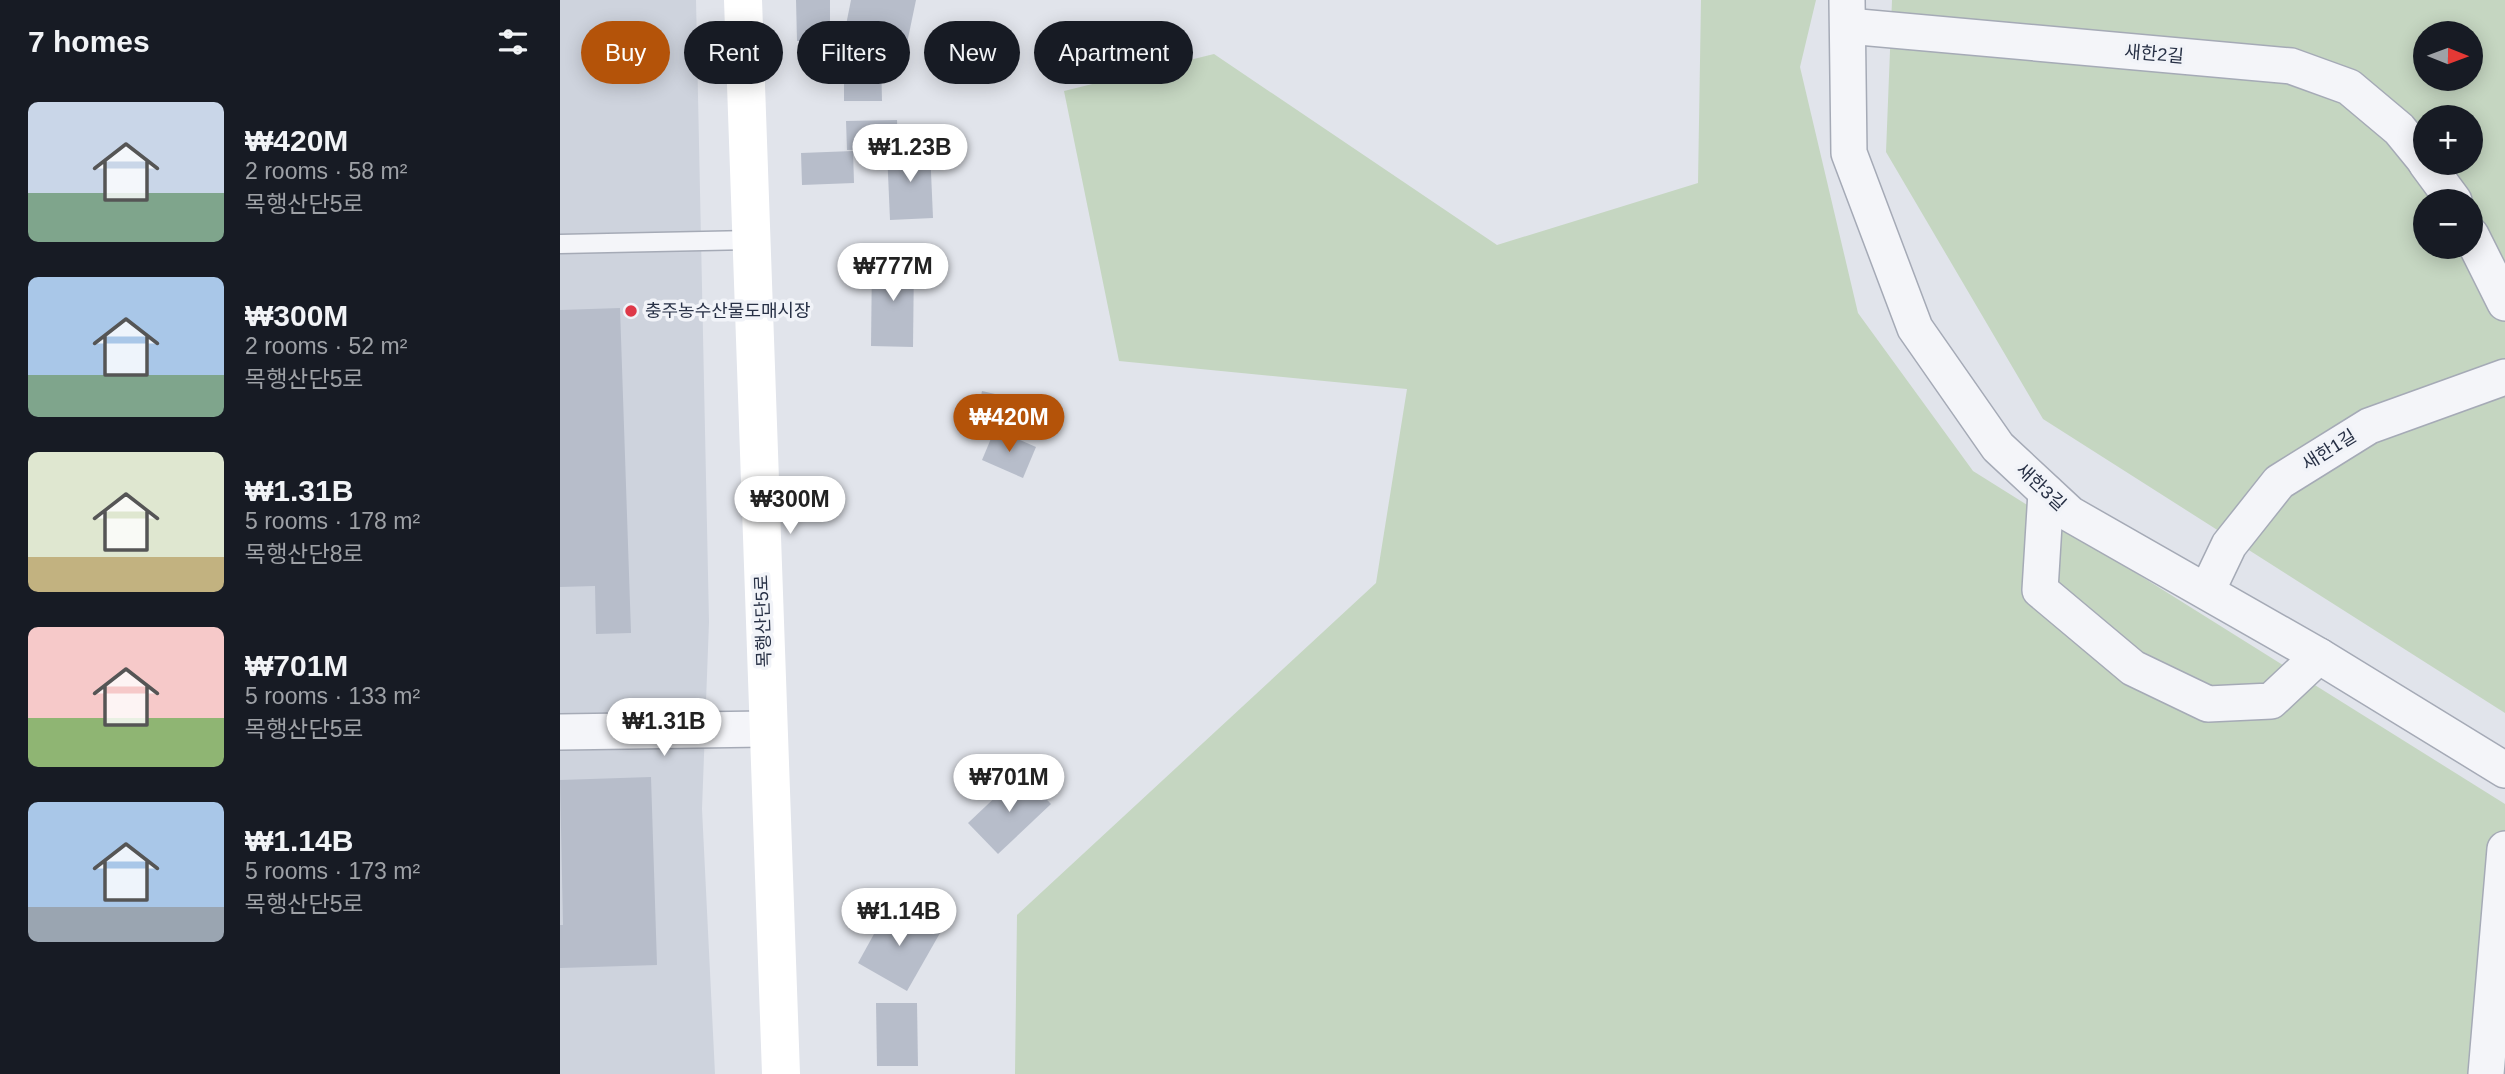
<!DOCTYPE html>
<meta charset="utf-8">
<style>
:root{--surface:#171b24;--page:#242831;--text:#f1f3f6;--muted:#9ea1a6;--accent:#b45309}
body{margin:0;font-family:Helvetica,"Noto Sans KR",sans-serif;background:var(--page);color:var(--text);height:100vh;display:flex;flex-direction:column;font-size:26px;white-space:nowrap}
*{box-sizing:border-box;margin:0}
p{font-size:23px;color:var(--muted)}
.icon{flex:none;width:38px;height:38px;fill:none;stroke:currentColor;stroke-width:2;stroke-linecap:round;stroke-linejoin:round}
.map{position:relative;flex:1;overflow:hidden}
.side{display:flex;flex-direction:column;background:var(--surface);width:560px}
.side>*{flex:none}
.guide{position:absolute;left:21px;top:21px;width:665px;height:63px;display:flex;gap:14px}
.needle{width:46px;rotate:91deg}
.controls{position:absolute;left:1853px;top:21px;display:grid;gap:14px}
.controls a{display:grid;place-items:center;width:70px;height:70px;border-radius:50%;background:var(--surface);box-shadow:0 4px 18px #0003;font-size:35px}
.price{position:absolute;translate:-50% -60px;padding:0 16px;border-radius:24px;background:#fff;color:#222;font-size:23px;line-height:46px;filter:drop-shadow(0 2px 4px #0008)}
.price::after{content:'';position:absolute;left:50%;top:42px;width:21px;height:16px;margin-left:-10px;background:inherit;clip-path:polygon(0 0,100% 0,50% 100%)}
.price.selected{background:var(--accent);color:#fff}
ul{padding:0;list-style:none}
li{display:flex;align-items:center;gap:21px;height:175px;padding:0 28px}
li span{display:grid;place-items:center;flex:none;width:196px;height:140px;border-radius:10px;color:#555}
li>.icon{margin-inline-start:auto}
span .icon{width:84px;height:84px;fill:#fffc;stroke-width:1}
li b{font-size:30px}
h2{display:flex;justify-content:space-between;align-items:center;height:84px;padding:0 28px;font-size:30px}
.pill{padding:0 24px;border-radius:32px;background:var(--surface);box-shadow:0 4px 18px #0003;font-size:24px;line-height:63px}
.pill.selected{background:var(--accent);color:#fff}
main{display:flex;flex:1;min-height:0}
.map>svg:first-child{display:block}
.built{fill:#ced3dd}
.green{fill:#c5d6c1;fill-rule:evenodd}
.building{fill:#b7bdca}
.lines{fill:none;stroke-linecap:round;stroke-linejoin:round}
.lane-casing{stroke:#a5aab6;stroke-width:21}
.street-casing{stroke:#a5aab6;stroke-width:38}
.lane{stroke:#f4f5f9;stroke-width:18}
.street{stroke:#f4f5f9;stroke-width:35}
.secondary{stroke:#fff;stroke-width:38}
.poi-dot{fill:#de3848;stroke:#f1f3f8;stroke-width:2.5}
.labels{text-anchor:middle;stroke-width:7;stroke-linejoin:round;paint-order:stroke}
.street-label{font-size:18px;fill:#273045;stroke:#f1f3f8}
.poi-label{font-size:18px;fill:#273045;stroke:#f1f3f8;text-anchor:start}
</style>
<main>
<section class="side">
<h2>7 homes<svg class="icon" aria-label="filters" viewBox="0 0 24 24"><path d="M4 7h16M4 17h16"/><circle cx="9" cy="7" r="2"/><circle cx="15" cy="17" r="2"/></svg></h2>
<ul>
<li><span style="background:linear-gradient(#c9d6e8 65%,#7fa58c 0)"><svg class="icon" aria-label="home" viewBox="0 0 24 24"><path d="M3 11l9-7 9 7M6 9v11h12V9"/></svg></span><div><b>₩420M</b><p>2 rooms · 58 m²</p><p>목행산단5로</p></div></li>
<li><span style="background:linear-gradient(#a9c7e8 70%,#7fa58c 0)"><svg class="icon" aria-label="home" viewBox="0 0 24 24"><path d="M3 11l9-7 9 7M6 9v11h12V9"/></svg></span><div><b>₩300M</b><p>2 rooms · 52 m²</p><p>목행산단5로</p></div></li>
<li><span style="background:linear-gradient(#dfe7d0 75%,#c2b280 0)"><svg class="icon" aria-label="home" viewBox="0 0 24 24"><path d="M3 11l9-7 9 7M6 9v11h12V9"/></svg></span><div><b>₩1.31B</b><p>5 rooms · 178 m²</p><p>목행산단8로</p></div></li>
<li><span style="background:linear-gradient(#f6c9c9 65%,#8fb573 0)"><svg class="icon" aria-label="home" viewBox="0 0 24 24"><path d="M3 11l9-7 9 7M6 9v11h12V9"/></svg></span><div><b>₩701M</b><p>5 rooms · 133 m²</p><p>목행산단5로</p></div></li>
<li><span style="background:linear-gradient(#a9c7e8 75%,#9aa5b1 0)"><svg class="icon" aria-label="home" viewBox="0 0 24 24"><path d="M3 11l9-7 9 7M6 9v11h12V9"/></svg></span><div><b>₩1.14B</b><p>5 rooms · 173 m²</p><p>목행산단5로</p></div></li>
</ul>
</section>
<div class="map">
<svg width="1945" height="1074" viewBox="0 0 1945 1074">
<rect width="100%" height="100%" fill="#e1e4eb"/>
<polygon class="built" points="0,0 136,0 149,622 142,809 155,1074 0,1074"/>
<g class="green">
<polygon points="1141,0 1256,0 1240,67 1298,313 1413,471 1945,804 1945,1074 455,1074 457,915 816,583 847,389 559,361 504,91 654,54 937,245 1138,183"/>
<path d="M 1332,0 L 1945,0 L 1945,713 L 1483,419 L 1326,152 ZM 1866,33 L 1911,33 L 1911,79 L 1866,79 ZM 1866,117 L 1911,117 L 1911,163 L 1866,163 ZM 1866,201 L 1911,201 L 1911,247 L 1866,247 Z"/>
</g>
<g class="building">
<polygon points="236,0 270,0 270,40 237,41"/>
<polygon points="291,0 356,0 346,48 284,35"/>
<polygon points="321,58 322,101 284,101 284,59"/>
<polygon points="337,120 338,149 287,150 286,121"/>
<polygon points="370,149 373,218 330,220 327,151"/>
<polygon points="293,151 294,183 242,185 241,153"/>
<polygon points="312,260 354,260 353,347 311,346"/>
<polygon points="60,308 71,633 36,634 35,586 0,587 0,310"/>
<polygon points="422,391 448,397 443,421 417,415"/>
<polygon points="435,429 476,447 463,478 422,460"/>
<polygon points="461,773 491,804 438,854 408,823"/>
<polygon points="91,777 97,965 0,968 0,925 3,925 0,780"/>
<polygon points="330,905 380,933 347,991 298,963"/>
<polygon points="316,1003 357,1003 358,1066 317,1066"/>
</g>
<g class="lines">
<defs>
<polyline id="lane" points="0,244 191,240"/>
<g id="street">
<polyline points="1287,0 1289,153 1355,328 1438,447 1510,514 1759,656 1945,770"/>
<polyline points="1288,26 1731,66 1789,87 1839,129 1866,162"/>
<polyline points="1866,163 1894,201"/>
<polyline points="1911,235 1945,303"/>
<polyline points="1486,492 1480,590 1573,668 1648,704 1711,701 1759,656"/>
<polyline points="1647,591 1669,545 1719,482 1809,426 1945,377"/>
<polyline points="0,732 207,729"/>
<polyline points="1926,1074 1945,849"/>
</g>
</defs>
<use href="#lane" class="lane-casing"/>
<use href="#street" class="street-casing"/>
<use href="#lane" class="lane"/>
<use href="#street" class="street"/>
<polyline class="secondary" points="183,0 221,1074"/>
</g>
<circle class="poi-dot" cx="71" cy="311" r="7"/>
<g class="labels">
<g class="street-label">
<text transform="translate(1594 54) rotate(5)" y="6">새한2길</text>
<text transform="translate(1769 450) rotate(-32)" y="6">새한1길</text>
<text transform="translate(1481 487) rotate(43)" y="6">새한3길</text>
<text transform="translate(203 621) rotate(-92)" y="6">목행산단5로</text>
</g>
<g class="poi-label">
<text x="85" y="317">충주농수산물도매시장</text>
</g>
</g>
</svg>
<div class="controls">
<a><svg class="needle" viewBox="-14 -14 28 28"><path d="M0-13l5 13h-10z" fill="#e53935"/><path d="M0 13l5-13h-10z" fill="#9ea1a6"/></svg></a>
<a>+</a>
<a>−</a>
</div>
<b class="price" style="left:350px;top:184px">₩1.23B</b>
<b class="price" style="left:333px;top:303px">₩777M</b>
<b class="price selected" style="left:449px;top:454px">₩420M</b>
<b class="price" style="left:230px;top:536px">₩300M</b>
<b class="price" style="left:104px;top:758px">₩1.31B</b>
<b class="price" style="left:449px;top:814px">₩701M</b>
<b class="price" style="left:339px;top:948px">₩1.14B</b>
<div class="guide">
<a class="pill selected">Buy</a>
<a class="pill">Rent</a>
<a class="pill">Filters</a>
<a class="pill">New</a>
<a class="pill">Apartment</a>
</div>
</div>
</main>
